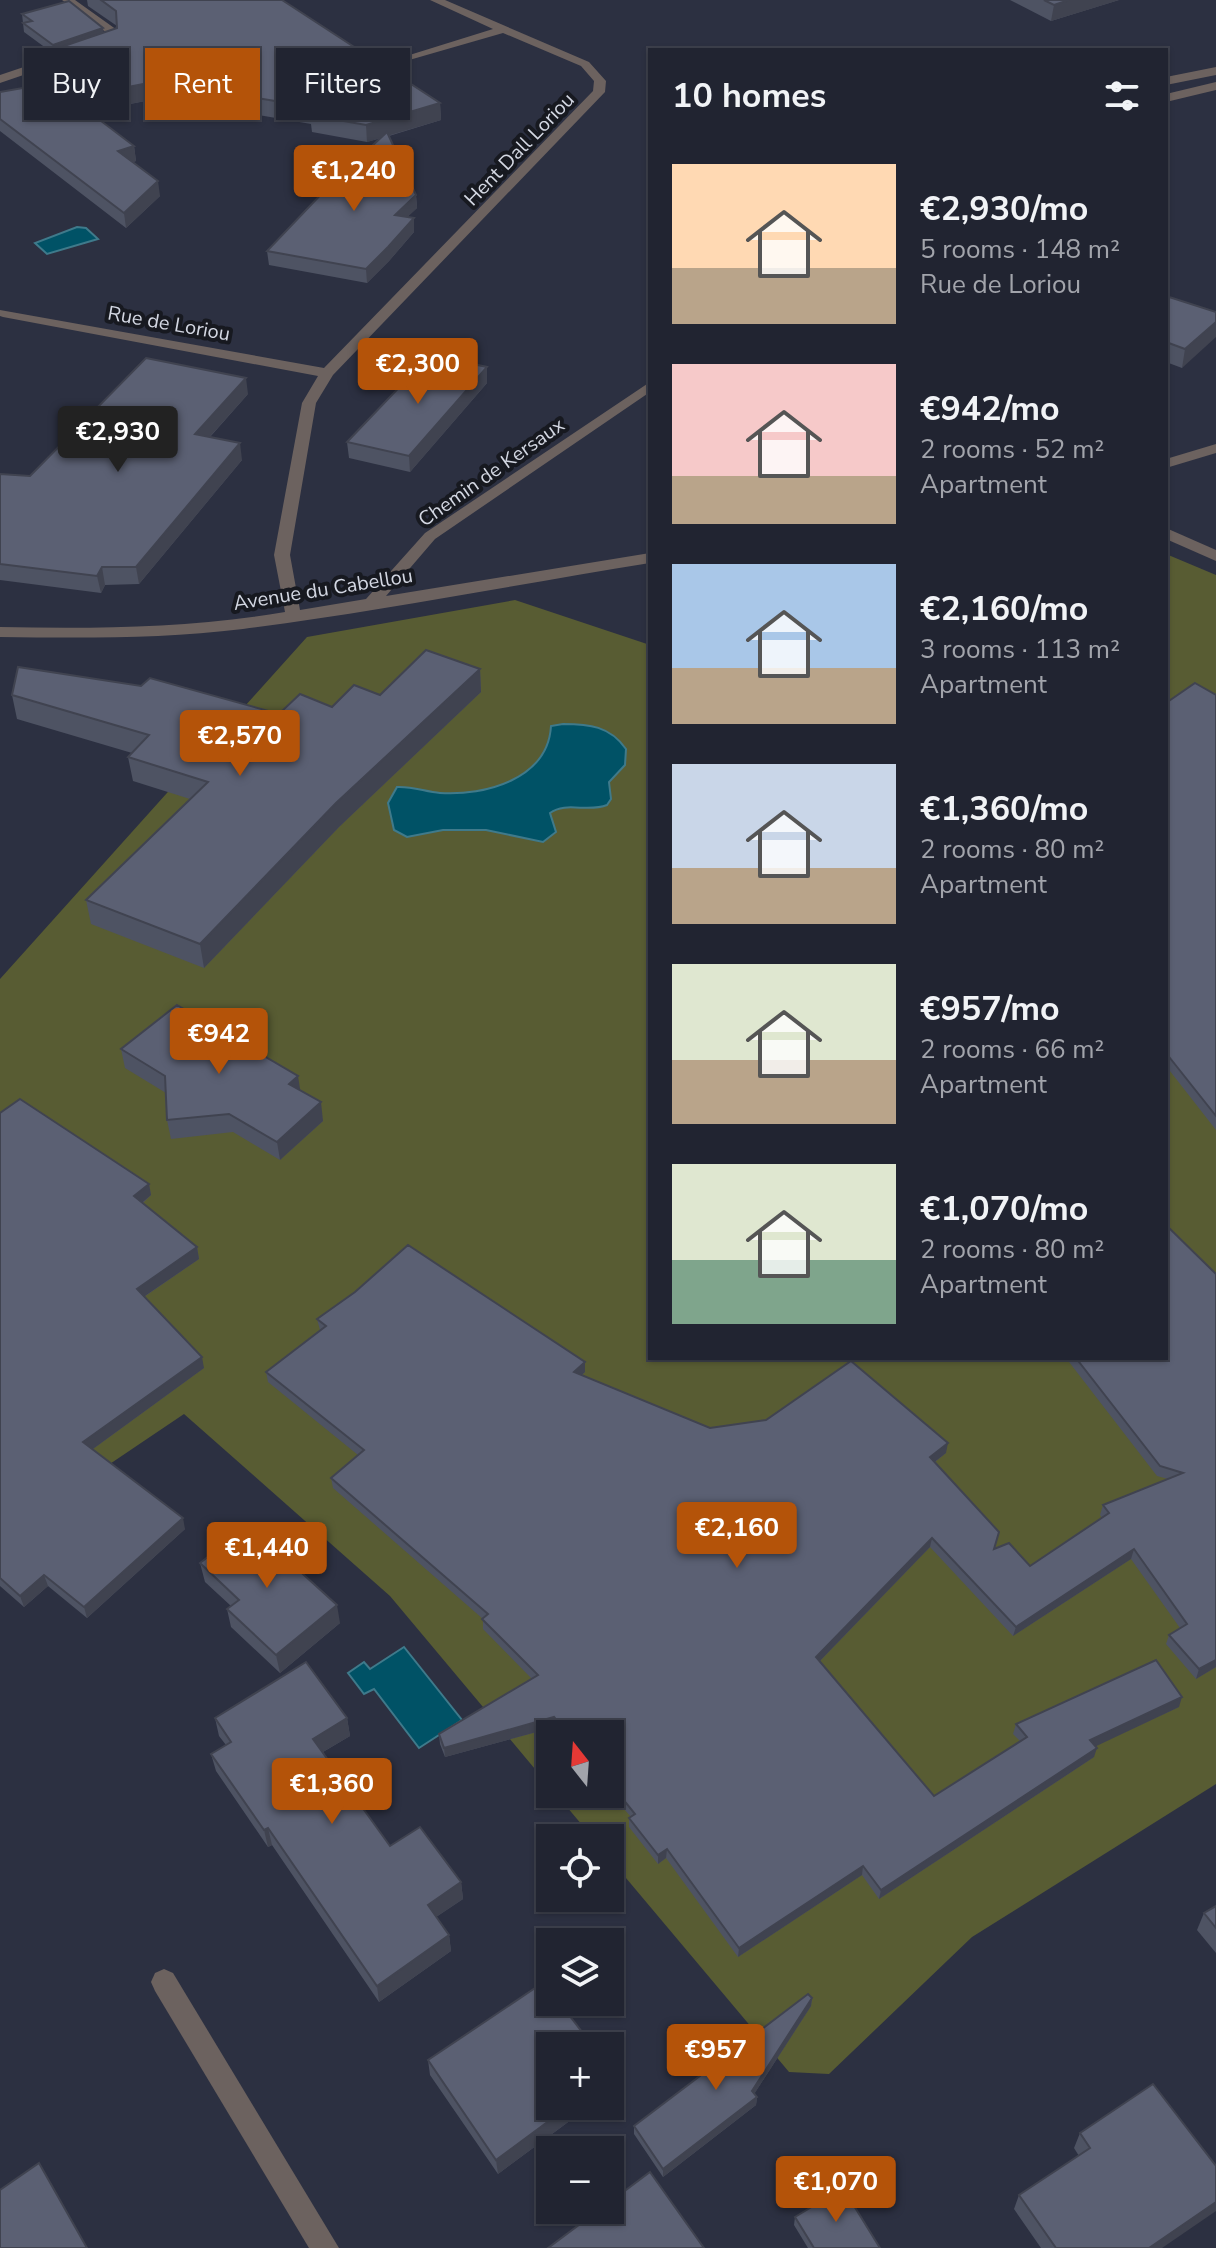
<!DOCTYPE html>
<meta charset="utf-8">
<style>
:root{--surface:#212431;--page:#2d303d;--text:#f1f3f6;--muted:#a2a4ab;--line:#3e414d;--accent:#b45309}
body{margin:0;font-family:"Nunito Sans",sans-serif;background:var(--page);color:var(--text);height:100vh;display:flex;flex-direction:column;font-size:30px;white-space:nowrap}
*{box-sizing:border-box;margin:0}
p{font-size:26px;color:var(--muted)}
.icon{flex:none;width:44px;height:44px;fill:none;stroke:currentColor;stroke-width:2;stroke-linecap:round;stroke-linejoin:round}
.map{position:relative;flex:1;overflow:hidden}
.details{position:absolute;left:648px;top:48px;width:520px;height:1312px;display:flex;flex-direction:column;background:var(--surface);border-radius:0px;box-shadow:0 2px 6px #0004,0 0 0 2px var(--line)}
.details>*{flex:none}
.guide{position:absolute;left:24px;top:48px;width:504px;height:72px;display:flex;gap:16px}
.needle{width:52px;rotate:343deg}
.fabs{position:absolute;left:536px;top:1720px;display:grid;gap:16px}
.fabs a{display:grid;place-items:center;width:88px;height:88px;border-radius:0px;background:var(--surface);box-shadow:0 2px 6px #0004,0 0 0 2px var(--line);font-size:40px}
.price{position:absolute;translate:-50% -68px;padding:0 18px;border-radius:8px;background:var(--accent);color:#fff;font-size:26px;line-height:52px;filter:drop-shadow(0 2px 4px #0008)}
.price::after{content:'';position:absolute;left:50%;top:48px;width:24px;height:18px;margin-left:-12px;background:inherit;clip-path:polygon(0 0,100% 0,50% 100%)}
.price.on{background:#222;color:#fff}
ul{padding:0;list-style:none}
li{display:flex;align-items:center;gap:24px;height:200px;padding:0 24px}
li span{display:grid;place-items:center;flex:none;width:224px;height:160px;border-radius:0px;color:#555}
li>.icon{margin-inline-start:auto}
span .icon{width:96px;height:96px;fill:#fffc;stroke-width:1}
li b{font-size:34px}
h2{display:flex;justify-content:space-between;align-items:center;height:96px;padding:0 24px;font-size:34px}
.chip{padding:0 28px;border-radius:0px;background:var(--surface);box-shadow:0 2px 6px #0004,0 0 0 2px var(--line);font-size:28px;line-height:72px}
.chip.on{background:var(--accent);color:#fff}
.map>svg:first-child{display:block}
.green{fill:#585c33}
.water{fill:#005266;stroke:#3f7a8b;stroke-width:2}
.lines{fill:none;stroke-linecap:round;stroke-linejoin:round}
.minor{fill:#6c625f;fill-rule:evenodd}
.wall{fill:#4e5363}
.shaded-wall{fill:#404350}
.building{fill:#5b6073;stroke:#404350;stroke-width:2}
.labels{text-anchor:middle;stroke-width:8;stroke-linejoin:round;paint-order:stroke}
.far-street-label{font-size:20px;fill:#d3d7e2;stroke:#171920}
</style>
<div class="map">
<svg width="1216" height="2248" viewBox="0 0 1216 2248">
<rect width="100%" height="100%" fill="#2c3041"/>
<polygon class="green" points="1166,554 1216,575 1216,1784 972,1937 829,2074 789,2072 610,1859 610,1838 593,1838 556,1794 610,1794 610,1734 550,1734 550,1787 390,1596 184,1414 0,1538 0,979 307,637 515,600 650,645 650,1358 1166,1358"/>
<g class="water">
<polygon points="77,227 86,228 98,239 47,254 35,243"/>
<path d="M 563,724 C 589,724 610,726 626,749 L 625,765 L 609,782 L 611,799 L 607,805 C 588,813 566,801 550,813 L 556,832 L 543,842 L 486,830 L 443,830 L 407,837 L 394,830 L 388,803 L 397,787 C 412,786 426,792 440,793 C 485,796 548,779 551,726 Z"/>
<polygon points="404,1647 462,1720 419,1748 374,1689 364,1694 348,1673 364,1662 370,1669"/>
</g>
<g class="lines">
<g class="minor">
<polygon points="62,0 75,0 117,30 117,43 0,83 0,75 107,39 107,33"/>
<path d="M 430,0 L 445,0 L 589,62 L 606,81 L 605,92 L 333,375 L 316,403 L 290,555 L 300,610 L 366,599 L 425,533 L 650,382 L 650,392 L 435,539 L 386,596 L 650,553 L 650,563 C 514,585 377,612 243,629 C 162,639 81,638 0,637 L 0,627 C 96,629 190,628 285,612 L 274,555 L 302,403 L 318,376 L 3,317 L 0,316 L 0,310 L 324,368 L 593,91 L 594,81 L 581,66 L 503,33 L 371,71 L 371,67 L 493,29 Z"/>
<polygon points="1216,67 1216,75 1166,85 1166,77"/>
<polygon points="1216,82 1216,90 1166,102 1166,94"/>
<polygon points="1216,444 1216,453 1166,468 1166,459"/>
<polygon points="1166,528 1216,550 1216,561 1166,539"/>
<polygon points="164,1969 173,1973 339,2248 309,2248 155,1991 151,1982 155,1973"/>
</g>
</g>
<g class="wall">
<polygon points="87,0 282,0 440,103 441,120 389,136 416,195 417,208 407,217 414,232 389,261 367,283 269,265 267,251 381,138 367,142 312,132 311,124 253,114 216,87 125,105 67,63 65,50 54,54 24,32 22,14 103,28 103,33 117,28 117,26 88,6"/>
<polygon points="1010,0 1119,0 1051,21"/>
<polygon points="0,92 134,146 136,161 133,162 160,196 126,228 0,131"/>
<polygon points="1166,296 1216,312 1182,368 1166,362"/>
<polygon points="487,367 487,383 410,472 349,458 347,442"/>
<polygon points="248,394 210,437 242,460 139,584 105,585 101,593 0,580 0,474 30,476"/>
<polygon points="480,669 481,692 339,827 204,968 91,924 86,900 190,799 133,781 128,757 132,753 17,719 12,695 279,714 332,707"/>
<polygon points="1216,695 1216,1130 1166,1066 1166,703"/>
<polygon points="121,1049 300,1091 323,1121 280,1160 233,1132 171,1139 167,1120 166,1093 125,1068"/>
<polygon points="0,1113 149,1184 151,1195 143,1203 197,1247 199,1259 144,1297 204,1368 93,1449 185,1529 87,1618 48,1586 24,1607 0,1586"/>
<polygon points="317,1319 585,1372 582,1375 710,1428 946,1453 935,1462 999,1532 995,1549 1030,1566 1102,1518 1100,1515 1103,1505 1168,1479 1157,1476 1066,1358 1166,1358 1216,1667 1196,1679 1166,1644 1169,1635 1180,1628 1131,1559 1013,1636 930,1547 820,1661 934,1796 1020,1741 1013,1734 1016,1724 1179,1707 1095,1746 1094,1757 879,1899 862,1875 738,1957 666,1858 658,1864 629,1827 629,1818 631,1817 610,1793 610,1734 561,1734 555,1727 445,1757 440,1744 439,1734 532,1679 483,1629 483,1619 333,1488 331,1478 358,1455 268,1382 266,1372 320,1330"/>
<polygon points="200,1563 340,1623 280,1673 231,1627 227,1609 231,1606 205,1582"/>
<polygon points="215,1718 347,1718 350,1736 323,1752 390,1846 461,1882 463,1899 436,1917 449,1935 451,1951 379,2002 272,1845 268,1847 216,1771 211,1754 226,1745 219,1736"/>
<polygon points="1216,1906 1216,1953 1197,1930 1204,1913"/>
<polygon points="812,1998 811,2006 754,2094 757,2097 756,2105 663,2177 634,2134 634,2126"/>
<polygon points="550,2046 550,2106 579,2106 579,2114 498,2174 430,2075 428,2060"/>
<polygon points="1080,2133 1162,2248 1041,2248 1014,2209 1019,2195 1079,2156 1074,2148"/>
<polygon points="795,2217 880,2248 808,2248 794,2225"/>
</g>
<g class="shaded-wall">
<polygon points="1069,0 1119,0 1051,21 1054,5"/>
<polygon points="103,28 104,37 64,46 65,50 54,54 53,45"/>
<polygon points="214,70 216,87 125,105 123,88"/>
<polygon points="440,103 441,120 367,142 366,125"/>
<polygon points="134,146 136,161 120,166 118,151"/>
<polygon points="158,181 160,196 126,228 124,213"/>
<polygon points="416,195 417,208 396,228 395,215"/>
<polygon points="414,218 414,232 389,261 367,283 366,269"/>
<polygon points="1216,322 1216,337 1182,368 1185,349"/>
<polygon points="487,367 487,383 410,472 409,456"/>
<polygon points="246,378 248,394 197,451 195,434"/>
<polygon points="240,443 242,460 139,584 136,567"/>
<polygon points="102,567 105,585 101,593 97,576"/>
<polygon points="480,669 481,692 339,827 204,968 200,944 336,803"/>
<polygon points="298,1076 301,1095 289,1084"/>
<polygon points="321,1102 323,1121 280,1160 277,1142"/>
<polygon points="149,1184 151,1195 137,1207 134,1196"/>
<polygon points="197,1247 199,1259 139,1300 137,1289"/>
<polygon points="202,1357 204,1368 86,1454 83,1442"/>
<polygon points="585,1362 585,1372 574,1382 574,1372"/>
<polygon points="948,1443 946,1453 928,1467 930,1457"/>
<polygon points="183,1518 185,1529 87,1618 84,1607"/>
<polygon points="932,1538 930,1547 815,1666 816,1657"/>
<polygon points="1134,1549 1131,1559 1013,1636 1016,1627"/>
<polygon points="44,1575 48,1586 24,1607 20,1596"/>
<polygon points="337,1605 340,1623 280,1673 276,1655"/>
<polygon points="1216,1660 1216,1667 1196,1679 1199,1669"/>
<polygon points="1182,1697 1179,1707 1088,1750 1090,1740"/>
<polygon points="554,1717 555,1727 445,1757 444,1748"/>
<polygon points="347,1718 350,1736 316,1756 313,1739"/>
<polygon points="1097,1748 1094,1757 879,1899 881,1890"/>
<polygon points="268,1828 272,1845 268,1847 264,1830"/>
<polygon points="667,1849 666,1858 658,1864 658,1855"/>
<polygon points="863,1866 862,1875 738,1957 739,1948"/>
<polygon points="461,1882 463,1899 430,1921 428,1905"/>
<polygon points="449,1935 451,1951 379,2002 377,1986"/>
<polygon points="812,1998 811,2006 751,2099 752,2091"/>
<polygon points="757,2097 756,2105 663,2177 663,2169"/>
<polygon points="569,2106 579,2106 579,2114 498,2174 496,2160"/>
<polygon points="1216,2202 1216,2211 1162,2248 1149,2248"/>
</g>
<g class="building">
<polygon points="101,0 282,0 440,103 366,125 310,115 317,108 251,97 214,70 123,88 64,46 117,28 116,11"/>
<polygon points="1044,0 1069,0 1054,5"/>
<polygon points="69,1 103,28 53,45 23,23 32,21 22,14"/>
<polygon points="51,83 134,146 118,151 158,181 124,213 0,119 0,92"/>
<polygon points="387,132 416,195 395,215 414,218 388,247 366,269 267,251 328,187"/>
<polygon points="1166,296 1216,312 1216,322 1185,349 1166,342"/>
<polygon points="430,355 487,367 409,456 347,442"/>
<polygon points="146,358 246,378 195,434 240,443 136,567 102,567 97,576 0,564 0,474 30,476"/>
<polygon points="426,650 480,669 336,803 200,944 86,900 208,782 128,757 149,735 12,695 18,667 141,686 150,678 279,714 300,694 332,707 354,685 380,695"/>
<polygon points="1195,683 1216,695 1216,1116 1166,1053 1166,703"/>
<polygon points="177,1005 298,1076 289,1084 321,1102 277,1142 229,1114 167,1120 165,1076 121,1049"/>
<polygon points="20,1099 149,1184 134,1196 197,1247 137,1289 202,1357 83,1442 183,1518 84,1607 44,1575 20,1596 0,1578 0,1113"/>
<polygon points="1166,1225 1216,1274 1216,1660 1199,1669 1169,1635 1187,1624 1134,1549 1016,1627 932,1538 816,1657 934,1796 1027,1737 1016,1724 1156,1660 1182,1697 1090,1740 1097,1748 881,1890 863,1866 739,1948 667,1849 658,1855 629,1818 635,1814 610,1783 610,1734 568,1734 554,1717 444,1748 439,1734 538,1675 482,1619 488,1614 331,1478 364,1450 266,1372 326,1326 317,1319 355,1292 408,1245 585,1362 574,1372 710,1428 766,1420 851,1361 948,1443 930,1457 999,1532 994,1549 1009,1543 1030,1566 1109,1513 1103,1505 1183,1473 1160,1466 1076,1358 1166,1358"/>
<polygon points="249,1525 337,1605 276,1655 227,1609 239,1600 200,1563"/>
<polygon points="306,1662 347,1718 313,1739 390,1846 420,1827 461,1882 428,1905 449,1935 377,1986 268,1828 264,1830 211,1754 231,1742 215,1718"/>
<polygon points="1216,1906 1216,1928 1204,1913"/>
<polygon points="544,1982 550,1989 550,2002 559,2002 589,2041 582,2046 550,2046 550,2106 569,2106 496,2160 428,2060"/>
<polygon points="808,1994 812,1998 752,2091 757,2097 663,2169 634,2126"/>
<polygon points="1153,2084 1216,2166 1216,2202 1149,2248 1056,2248 1019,2195 1090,2148 1080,2133"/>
<polygon points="39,2163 87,2248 0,2248 0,2190"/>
<polygon points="650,2172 704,2248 548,2248 599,2210 610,2210 610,2202"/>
<polygon points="843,2188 880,2248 814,2248 795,2217"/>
</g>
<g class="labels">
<g class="far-street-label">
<text transform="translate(519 149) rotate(-46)" y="7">Hent Dall Loriou</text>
<text transform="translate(169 323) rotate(10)" y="7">Rue de Loriou</text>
<text transform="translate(491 472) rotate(-35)" y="7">Chemin de Kersaux</text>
<text transform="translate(323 589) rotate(-9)" y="7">Avenue du Cabellou</text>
</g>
</g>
</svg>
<div class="fabs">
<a><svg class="needle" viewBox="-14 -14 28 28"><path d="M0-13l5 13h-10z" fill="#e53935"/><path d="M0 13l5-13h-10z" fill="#a2a4ab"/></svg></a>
<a><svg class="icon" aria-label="locate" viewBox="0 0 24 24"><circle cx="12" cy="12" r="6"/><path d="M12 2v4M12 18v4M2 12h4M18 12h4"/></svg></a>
<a><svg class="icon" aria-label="layers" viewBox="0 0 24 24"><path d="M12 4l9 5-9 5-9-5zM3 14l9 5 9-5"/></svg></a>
<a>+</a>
<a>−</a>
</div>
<b class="price" style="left:354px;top:213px">€1,240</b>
<b class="price" style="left:418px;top:406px">€2,300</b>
<b class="price on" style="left:118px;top:474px">€2,930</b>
<b class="price" style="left:240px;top:778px">€2,570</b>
<b class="price" style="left:219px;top:1076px">€942</b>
<b class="price" style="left:737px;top:1570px">€2,160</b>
<b class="price" style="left:267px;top:1590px">€1,440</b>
<b class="price" style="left:332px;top:1826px">€1,360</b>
<b class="price" style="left:716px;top:2092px">€957</b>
<b class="price" style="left:836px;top:2224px">€1,070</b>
<div class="guide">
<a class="chip">Buy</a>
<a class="chip on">Rent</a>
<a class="chip">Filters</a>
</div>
<section class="details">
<h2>10 homes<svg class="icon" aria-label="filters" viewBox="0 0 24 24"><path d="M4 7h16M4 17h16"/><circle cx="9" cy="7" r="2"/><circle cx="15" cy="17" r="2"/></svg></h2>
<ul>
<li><span style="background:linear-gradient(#ffd9b3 65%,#b9a48a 0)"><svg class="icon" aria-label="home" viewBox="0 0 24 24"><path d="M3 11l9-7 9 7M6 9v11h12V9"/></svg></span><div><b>€2,930/mo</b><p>5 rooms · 148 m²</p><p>Rue de Loriou</p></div></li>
<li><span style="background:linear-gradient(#f6c9c9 70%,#b9a48a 0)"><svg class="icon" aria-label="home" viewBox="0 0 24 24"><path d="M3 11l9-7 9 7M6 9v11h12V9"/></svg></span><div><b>€942/mo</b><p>2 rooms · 52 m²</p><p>Apartment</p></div></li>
<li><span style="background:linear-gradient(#a9c7e8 65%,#b9a48a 0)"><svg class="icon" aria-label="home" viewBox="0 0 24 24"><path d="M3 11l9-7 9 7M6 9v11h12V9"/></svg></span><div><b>€2,160/mo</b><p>3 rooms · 113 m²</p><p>Apartment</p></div></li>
<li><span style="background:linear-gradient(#c9d6e8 65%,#b9a48a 0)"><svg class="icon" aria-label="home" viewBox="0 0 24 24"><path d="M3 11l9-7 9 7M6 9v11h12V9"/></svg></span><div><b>€1,360/mo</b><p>2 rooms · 80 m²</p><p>Apartment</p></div></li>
<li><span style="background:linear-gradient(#dfe7d0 60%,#b9a48a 0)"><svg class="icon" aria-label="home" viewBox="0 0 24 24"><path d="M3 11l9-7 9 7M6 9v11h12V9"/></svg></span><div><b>€957/mo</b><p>2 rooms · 66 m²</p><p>Apartment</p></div></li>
<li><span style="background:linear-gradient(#dfe7d0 60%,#7fa58c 0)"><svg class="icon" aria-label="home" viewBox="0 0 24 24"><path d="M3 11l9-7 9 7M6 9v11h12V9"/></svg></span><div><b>€1,070/mo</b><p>2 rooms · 80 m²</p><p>Apartment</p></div></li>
</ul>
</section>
</div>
